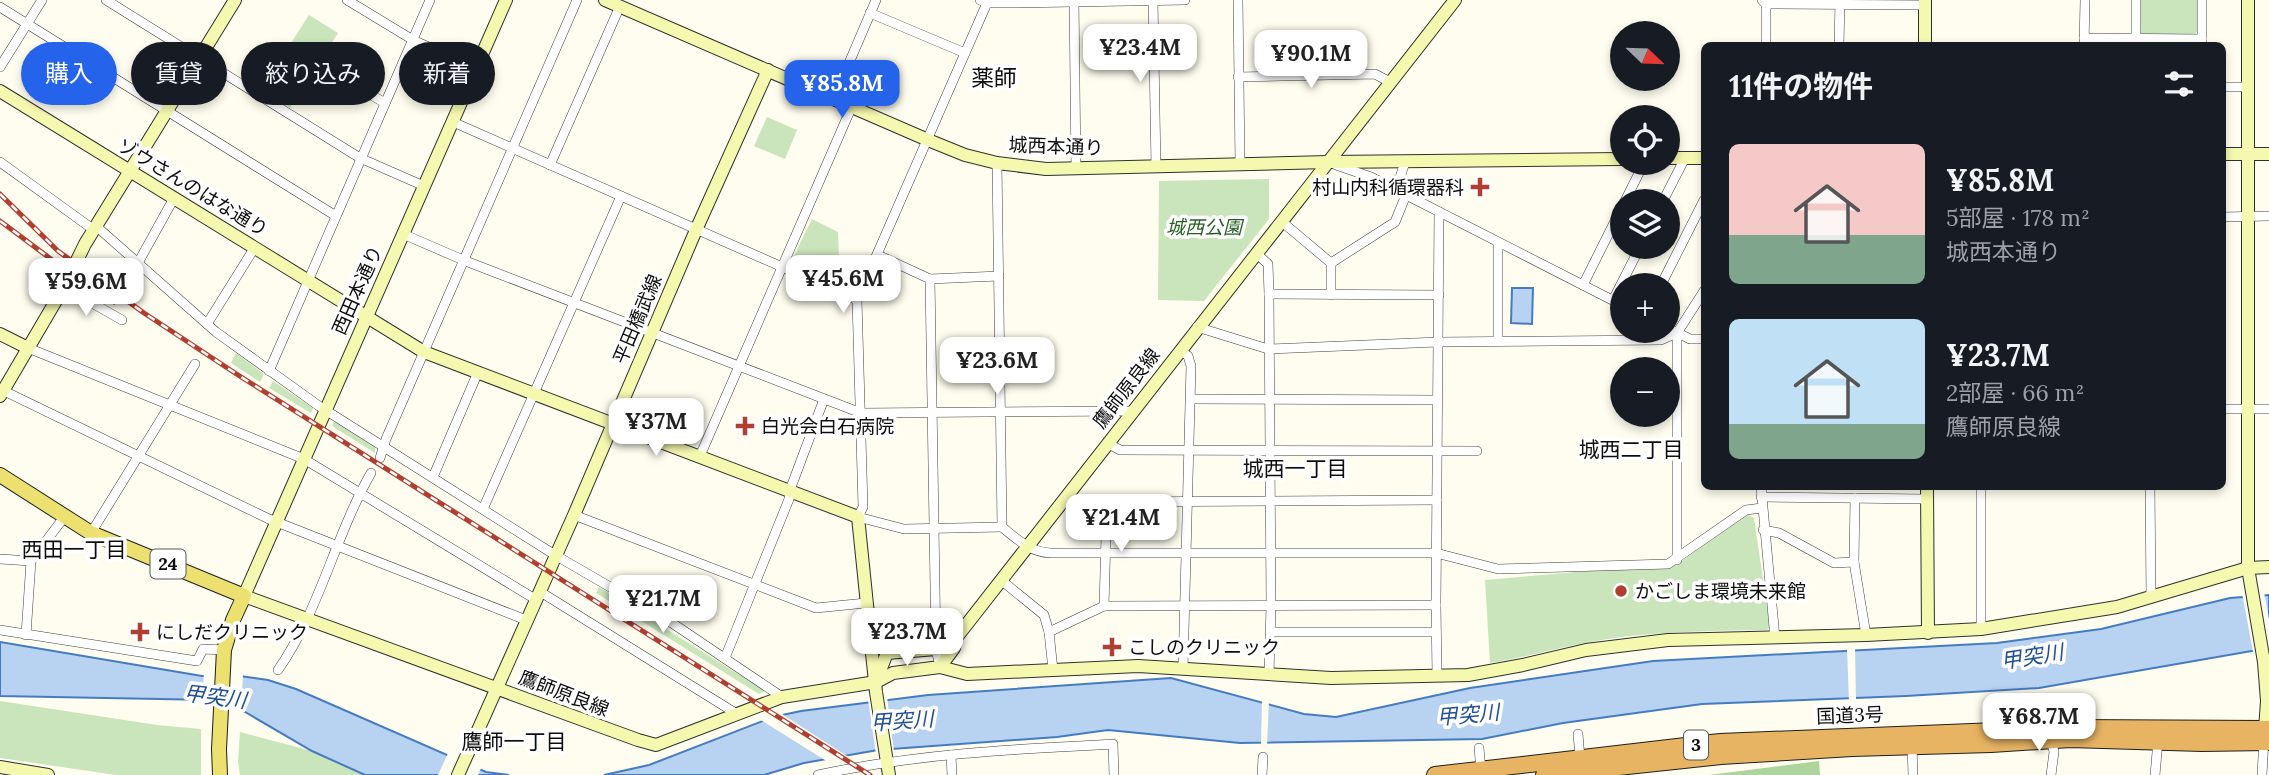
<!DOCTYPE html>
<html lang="ja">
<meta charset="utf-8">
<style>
:root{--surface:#171b24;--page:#20242c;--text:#f1f3f6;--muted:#9ea1a6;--accent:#2563eb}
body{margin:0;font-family:Lora,"Noto Sans JP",serif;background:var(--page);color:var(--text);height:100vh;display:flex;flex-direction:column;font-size:26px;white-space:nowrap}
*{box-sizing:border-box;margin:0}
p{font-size:23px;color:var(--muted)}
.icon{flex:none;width:38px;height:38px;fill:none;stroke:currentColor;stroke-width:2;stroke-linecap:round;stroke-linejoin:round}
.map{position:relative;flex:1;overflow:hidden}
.sheet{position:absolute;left:1701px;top:42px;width:525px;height:448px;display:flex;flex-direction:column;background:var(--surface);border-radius:10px;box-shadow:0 4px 10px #0003}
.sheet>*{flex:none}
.guide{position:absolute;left:21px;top:42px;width:665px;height:63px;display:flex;gap:14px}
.needle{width:46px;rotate:113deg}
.controls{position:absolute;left:1610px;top:21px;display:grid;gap:14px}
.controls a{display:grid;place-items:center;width:70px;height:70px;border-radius:50%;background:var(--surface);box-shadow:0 4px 10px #0003;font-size:35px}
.price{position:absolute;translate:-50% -60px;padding:0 16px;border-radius:14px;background:#fff;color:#222;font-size:23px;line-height:46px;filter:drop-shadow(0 2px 4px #0008)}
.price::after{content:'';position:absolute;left:50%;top:42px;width:21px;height:16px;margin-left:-10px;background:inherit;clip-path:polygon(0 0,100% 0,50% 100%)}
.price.on{background:var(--accent);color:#fff}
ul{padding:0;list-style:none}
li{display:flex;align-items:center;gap:21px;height:175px;padding:0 28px}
li span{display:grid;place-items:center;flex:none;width:196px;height:140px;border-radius:10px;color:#555}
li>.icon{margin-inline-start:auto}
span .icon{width:84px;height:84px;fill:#fffc;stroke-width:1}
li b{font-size:30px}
h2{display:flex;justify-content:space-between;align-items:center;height:84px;padding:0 28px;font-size:30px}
.chip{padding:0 24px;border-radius:32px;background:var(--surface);box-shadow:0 4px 10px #0003;font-size:24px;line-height:63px}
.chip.on{background:var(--accent);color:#fff}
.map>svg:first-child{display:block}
.green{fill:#cae5bb}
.forest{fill:#add49c}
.water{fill:#b8d2f1;stroke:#457cc1;stroke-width:2}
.pier{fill:#fefdef}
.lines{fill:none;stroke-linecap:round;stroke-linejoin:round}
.street-casing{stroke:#404040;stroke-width:10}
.secondary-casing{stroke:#2f2f2f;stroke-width:14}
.primary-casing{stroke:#1e1e1e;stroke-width:16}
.highway-casing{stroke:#1e1e1e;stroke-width:18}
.street{stroke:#fff;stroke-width:9}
.secondary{stroke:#f5f8af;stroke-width:12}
.primary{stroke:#ece170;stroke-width:14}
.highway{stroke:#e7b463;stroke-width:16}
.rail-casing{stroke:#b13f31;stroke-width:5}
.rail{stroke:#fff;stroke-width:2.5;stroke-dasharray:8;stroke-linecap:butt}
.poi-dot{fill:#b13f31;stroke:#fff;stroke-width:2.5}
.labels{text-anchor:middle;stroke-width:7;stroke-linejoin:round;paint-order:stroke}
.shield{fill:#fff;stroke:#565656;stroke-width:2}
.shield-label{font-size:18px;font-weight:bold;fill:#0d0d0d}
.street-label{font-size:19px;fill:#0d0d0d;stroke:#fff}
.poi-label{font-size:19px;fill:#0d0d0d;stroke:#fff;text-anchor:start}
.park-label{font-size:19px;font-style:italic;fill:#265f23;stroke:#fff}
.neighbourhood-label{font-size:21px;fill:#0d0d0d;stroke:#fff}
.water-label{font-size:21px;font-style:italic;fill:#215094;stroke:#fff}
.quarter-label{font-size:23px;fill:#0d0d0d;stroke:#fff}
</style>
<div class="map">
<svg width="2269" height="775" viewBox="0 0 2269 775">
<rect width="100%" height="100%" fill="#fefdef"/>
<g class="green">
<polygon points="2138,0 2198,0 2198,31 2195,34 2143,35 2138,31"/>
<polygon points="309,15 338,33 290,108 261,90"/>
<polygon points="767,117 797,130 785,159 754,146"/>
<polygon points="1269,179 1269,219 1204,301 1158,300 1159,181"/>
<polygon points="812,219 838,232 839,256 863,270 853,292 791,262"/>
<polygon points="236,353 264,374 260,382 231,363"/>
<polygon points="273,381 313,408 311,413 269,388"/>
<polygon points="334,421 375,447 375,453 332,426"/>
<path d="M 1747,514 L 1754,518 L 1770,627 L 1767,630 C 1707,631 1645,631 1585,643 C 1553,649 1523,658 1490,663 L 1485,580 L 1679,563 Z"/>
<polygon points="599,587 765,691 759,694 596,593"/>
<polygon points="0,701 157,725 201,729 201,775 116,775 0,758"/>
<polygon points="240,732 312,751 365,775 240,775 238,762"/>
</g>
<polygon class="forest" points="1819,761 1820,775 1709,775"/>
<g class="water">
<polygon points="1512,288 1533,288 1532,324 1511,323"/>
<polygon points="2269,595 2269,648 2039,688 1906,696 1702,704 1563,723 1482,739 1240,743 1108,730 1057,737 878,750 804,763 764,775 604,775 649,765 773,717 801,711 928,695 1171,678 1304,714 1336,717 1470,688 1653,661 1997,643 2101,629 2230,598"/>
<polygon points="0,642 202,676 240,676 268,680 296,689 486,772 509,775 365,775 312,751 245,712 212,700 0,696"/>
</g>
<g class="pier">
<polygon points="2264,592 2269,619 2269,652 2251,655 2253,652 2242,593"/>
<polygon points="1855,648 1856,702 1849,702 1847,649"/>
<polygon points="204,672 243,673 241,714 212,704 202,704"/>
<polygon points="887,697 894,752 876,754 868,699"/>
<polygon points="1262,699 1269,701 1267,746 1261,746"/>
<polygon points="779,712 850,758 828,762 759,719"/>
<polygon points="449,751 482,766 478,775 438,775"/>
</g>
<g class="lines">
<defs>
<g id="street">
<polyline points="106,0 360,158 424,186"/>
<polyline points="347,0 413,40 476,68"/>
<polyline points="980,0 987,3 1015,3 1185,0"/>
<polyline points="1074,0 1076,168"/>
<polyline points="1153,0 1156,167"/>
<polyline points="1238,0 1240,164"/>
<polyline points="1762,0 1766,4 1925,5"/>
<polyline points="2136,0 2136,38"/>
<polyline points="2202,0 2202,46"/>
<polyline points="987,3 857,300 863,507 858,517 904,529 1002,527"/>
<polyline points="0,7 336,216"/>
<polyline points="870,13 965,53"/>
<polyline points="2084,38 2202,39"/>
<polyline points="1766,46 1766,4"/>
<polyline points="1839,46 1840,0"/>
<polyline points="2084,46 2085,0"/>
<polyline points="0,67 42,0"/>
<polyline points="337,75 385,103"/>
<polyline points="1238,77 1375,74 1390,82"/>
<polyline points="2222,87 2248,87"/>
<polyline points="834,98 876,0"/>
<polyline points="453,122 857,300"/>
<polyline points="0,162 94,230"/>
<path d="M 997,163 L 1002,527 C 1018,540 1030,552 1051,553 L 1436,553 L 1498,569 L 1668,564 L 1746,510 L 1762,508"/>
<polyline points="550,165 620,6"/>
<polyline points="1336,165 1371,177 1622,305"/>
<polyline points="1396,190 1405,162"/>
<polyline points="1625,201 1644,163"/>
<polyline points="1663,201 1685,158"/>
<polyline points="2222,217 2269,216"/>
<polyline points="1281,221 1331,263 1331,295"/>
<polyline points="96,226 216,332 319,406 555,555 672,623 782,697"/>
<polyline points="403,234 463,260 861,413 1133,411"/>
<polyline points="1498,243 1498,341"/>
<polyline points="1256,253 1268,264 1269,294 1271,606 1269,674"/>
<polyline points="878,255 930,279 936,649 940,667"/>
<polyline points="138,263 174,198"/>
<polyline points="1331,263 1395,222 1406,195"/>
<polyline points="930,279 999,276"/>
<polyline points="1583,285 1622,207"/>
<polyline points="1661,285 1704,200"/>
<polyline points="64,287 122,320"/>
<polyline points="1269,294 1439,295"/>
<polyline points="1613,300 1640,247"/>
<polyline points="207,324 255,247"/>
<polyline points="1197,327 1268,349 1438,342 1661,340 1677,333"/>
<polyline points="1668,328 1690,339 1704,339"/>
<polyline points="28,348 304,459 535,599"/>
<polyline points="1180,350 1188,356 1191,366 1183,669"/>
<polyline points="269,371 430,0"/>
<polyline points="0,389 269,519 526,620"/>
<polyline points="1191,399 1437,400"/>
<polyline points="2222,409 2269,409"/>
<polyline points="1107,443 1120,450 1477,451"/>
<polyline points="700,456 852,106"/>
<polyline points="380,458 386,439 577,0"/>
<polyline points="433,477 478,372"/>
<polyline points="1761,486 1775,638"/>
<polyline points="1981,486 1981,629"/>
<polyline points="2150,486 2151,597"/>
<polyline points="1066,496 1076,500 1107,502 1437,500"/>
<polyline points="1761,497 1927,499"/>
<polyline points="483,509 621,196"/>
<polyline points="574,515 816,608 866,603"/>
<polyline points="1763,530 1779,533 1834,563 1854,562 1866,635"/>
<polyline points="91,533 195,364"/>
<polyline points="0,559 31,561"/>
<polyline points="1677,560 1677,333 1704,291"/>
<polyline points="1854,562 1855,498"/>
<polyline points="1001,580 1044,615 1049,632 1053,670"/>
<polyline points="539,591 737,714"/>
<polyline points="1104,606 1107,502"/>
<polyline points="0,630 197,661 203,649 224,650"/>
<polyline points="1049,632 1104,606 1436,605"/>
<polyline points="1271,632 1436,632"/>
<polyline points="26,635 31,561 65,516"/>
<polyline points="725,658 789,499 790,490 824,399"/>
<path d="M 278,670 C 320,610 335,536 371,473"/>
<polyline points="1437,676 1436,605 1439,212"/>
<polyline points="1578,734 1580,758"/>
<polyline points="2051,738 2054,752 2051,775"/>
<polyline points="1912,746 1913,775"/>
<polyline points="1479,748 1481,770"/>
<polyline points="951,755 952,775"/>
<path d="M 818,775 C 914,754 1015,749 1113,744 L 1114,775"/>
<polyline points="1262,775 1263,757"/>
<polyline points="2155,775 2158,741"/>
<polyline points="2262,775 2264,738"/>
</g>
<g id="secondary">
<polyline points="506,0 244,596 638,740 656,745 782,697 876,682 893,673 940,667 967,674 1138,666 1331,678 1468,675 1523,665 1586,650 1668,640 1866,635 1981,629 2117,607 2248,568 2269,567"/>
<polyline points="605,0 928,140 965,155 997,163 1046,169 1328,162 1622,159"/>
<polyline points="1925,0 1925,46"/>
<polyline points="2248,0 2248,568 2264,662 2267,701 2265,730"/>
<polyline points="0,91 424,352 858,517 876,692 889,775"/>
<polyline points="2222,154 2269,154"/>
<polyline points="1668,158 1704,158"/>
<polyline points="0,334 28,348"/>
<polyline points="0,396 64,287 85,244 235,0"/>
<polyline points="1927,486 1928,633"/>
<polyline points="940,667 954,648 956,638 1455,0"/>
<polyline points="876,681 887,653 936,649 956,638"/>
<polyline points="0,767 48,775"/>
<polyline points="458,775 574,515 696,230 768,70"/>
</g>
<polyline id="primary" points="0,475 91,533 244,596 233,620 224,650 219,749 220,775"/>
<g id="highway">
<polyline points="1435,775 1720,742 2070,728 2269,729"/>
<polyline points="1544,775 1721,756 1852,748 1991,744 2070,739 2202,743 2269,742"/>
</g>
</defs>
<use href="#street" class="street-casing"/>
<use href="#secondary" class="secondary-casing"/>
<use href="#primary" class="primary-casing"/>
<use href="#highway" class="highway-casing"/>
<use href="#street" class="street"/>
<use href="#secondary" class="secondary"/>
<use href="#primary" class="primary"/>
<use href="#highway" class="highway"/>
<defs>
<g id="rail">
<polyline points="0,194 58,251 144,313 238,375 870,775"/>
<polyline points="0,221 71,274 114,302"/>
</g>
</defs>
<use href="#rail" class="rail-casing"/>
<use href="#rail" class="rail"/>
</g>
<g class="poi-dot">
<path d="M1476.5 176.5h7v7h7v7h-7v7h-7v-7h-7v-7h7z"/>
<path d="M741.5 415.5h7v7h7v7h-7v7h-7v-7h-7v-7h7z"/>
<circle cx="1621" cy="591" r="7"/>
<path d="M136.5 621.5h7v7h7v7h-7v7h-7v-7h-7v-7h7z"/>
<path d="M1108.5 636.5h7v7h7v7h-7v7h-7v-7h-7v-7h7z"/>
</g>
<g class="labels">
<g class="shield">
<rect x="150.5" y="549.5" width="35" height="29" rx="5"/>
<rect x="1684" y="730.5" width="24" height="29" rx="5"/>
</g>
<g class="shield-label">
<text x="168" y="570">24</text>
<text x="1696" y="751">3</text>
</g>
<g class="street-label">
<text transform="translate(1056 146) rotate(2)" y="7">城西本通り</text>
<text transform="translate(193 187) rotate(31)" y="7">ゾウさんのはな通り</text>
<text transform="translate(357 290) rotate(-66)" y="7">西田本通り</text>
<text transform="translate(637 319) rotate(-67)" y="7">平田橋武線</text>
<text transform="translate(1126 388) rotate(-52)" y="7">鷹師原良線</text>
<text transform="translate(564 693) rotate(21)" y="7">鷹師原良線</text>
<text transform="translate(1850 715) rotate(-2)" y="7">国道3号</text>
</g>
<g class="poi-label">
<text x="1464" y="194" text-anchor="end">村山内科循環器科</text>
<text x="761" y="433">白光会白石病院</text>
<text x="1635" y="598">かごしま環境未来館</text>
<text x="156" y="639">にしだクリニック</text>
<text x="1128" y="654">こしのクリニック</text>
</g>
<g class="park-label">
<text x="1204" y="234">城西公園</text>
</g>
<g class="neighbourhood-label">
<text x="1631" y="457">城西二丁目</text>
<text x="1295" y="476">城西一丁目</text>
<text x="74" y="557">西田一丁目</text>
<text x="514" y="749">鷹師一丁目</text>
</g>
<g class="water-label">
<text transform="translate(2032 657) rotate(-9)" y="7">甲突川</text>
<text transform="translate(215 697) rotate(7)" y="7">甲突川</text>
<text transform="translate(1468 715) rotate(-5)" y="7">甲突川</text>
<text transform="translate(902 721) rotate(-4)" y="7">甲突川</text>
</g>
<g class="quarter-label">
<text x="994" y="86">薬師</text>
</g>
</g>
</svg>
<div class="controls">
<a><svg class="needle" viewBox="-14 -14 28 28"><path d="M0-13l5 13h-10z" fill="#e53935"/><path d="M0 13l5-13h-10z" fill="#9ea1a6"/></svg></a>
<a><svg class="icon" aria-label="locate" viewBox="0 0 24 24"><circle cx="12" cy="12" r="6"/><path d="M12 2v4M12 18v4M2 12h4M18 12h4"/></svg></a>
<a><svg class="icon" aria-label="layers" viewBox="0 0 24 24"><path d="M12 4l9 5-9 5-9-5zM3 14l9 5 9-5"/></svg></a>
<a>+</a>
<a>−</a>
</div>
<b class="price" style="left:1140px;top:84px">¥23.4M</b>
<b class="price" style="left:1311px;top:90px">¥90.1M</b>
<b class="price on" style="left:842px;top:120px">¥85.8M</b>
<b class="price" style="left:843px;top:315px">¥45.6M</b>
<b class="price" style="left:86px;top:318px">¥59.6M</b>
<b class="price" style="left:997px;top:397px">¥23.6M</b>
<b class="price" style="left:656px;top:458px">¥37M</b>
<b class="price" style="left:1121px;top:554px">¥21.4M</b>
<b class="price" style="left:663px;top:635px">¥21.7M</b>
<b class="price" style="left:907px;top:668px">¥23.7M</b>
<b class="price" style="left:2039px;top:753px">¥68.7M</b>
<div class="guide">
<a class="chip on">購入</a>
<a class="chip">賃貸</a>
<a class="chip">絞り込み</a>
<a class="chip">新着</a>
</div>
<section class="sheet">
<h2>11件の物件<svg class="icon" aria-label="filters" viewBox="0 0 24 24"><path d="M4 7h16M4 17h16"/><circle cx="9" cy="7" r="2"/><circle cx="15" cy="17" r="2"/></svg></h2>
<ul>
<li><span style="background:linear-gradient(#f6c9c9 65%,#7fa58c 0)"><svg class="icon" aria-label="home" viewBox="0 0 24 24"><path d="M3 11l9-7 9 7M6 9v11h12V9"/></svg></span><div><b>¥85.8M</b><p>5部屋 · 178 m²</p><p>城西本通り</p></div></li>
<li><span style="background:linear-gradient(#bfe0f5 75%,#7fa58c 0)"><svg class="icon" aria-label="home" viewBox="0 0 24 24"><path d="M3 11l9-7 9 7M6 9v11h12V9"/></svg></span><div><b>¥23.7M</b><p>2部屋 · 66 m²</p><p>鷹師原良線</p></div></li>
</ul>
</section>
</div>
